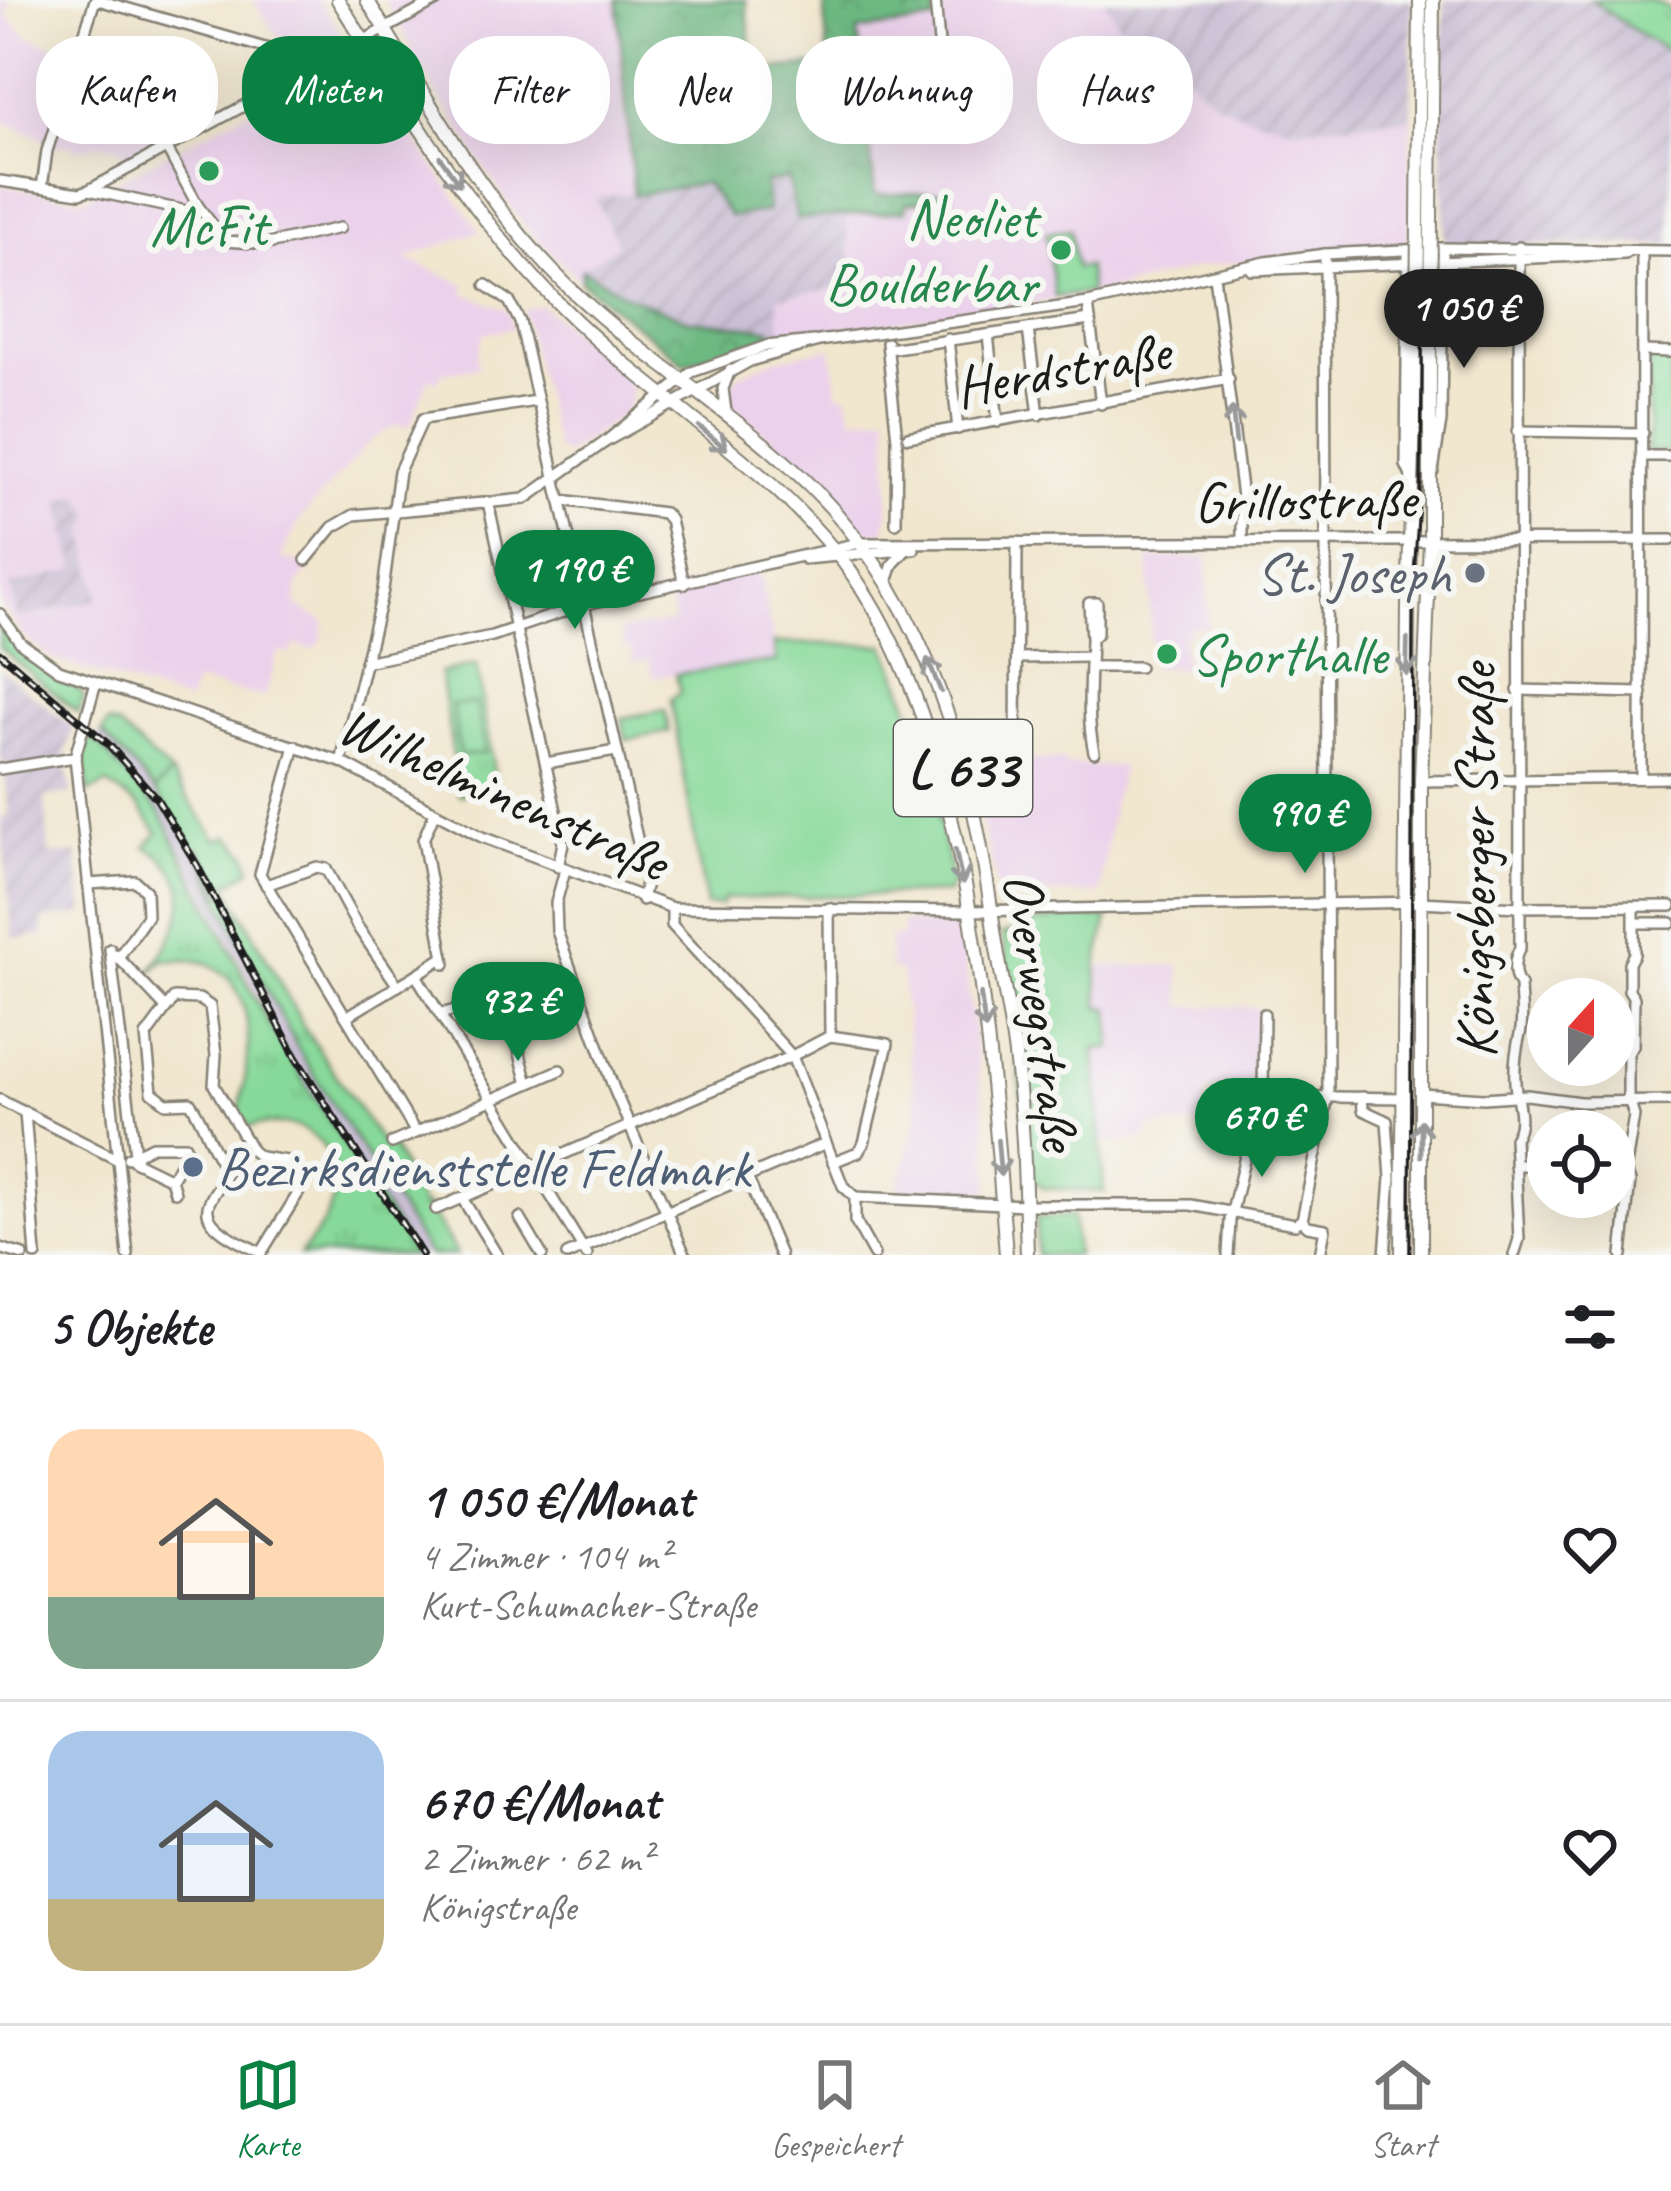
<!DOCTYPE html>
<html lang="de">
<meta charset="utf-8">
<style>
:root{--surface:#fff;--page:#f6f6f6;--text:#202124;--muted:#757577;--line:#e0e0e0;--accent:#0b8043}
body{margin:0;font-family:Caveat,sans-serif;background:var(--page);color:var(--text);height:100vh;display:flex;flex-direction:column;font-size:45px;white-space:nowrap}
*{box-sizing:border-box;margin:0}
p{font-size:39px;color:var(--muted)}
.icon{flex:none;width:66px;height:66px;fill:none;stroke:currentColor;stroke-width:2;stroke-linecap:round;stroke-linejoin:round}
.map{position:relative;height:1255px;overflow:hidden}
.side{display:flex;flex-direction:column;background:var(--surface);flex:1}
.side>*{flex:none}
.hud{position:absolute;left:36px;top:36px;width:1599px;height:108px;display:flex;gap:24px}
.needle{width:78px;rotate:21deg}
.buttons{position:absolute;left:1527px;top:978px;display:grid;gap:24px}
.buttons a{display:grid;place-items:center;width:108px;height:108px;border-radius:50%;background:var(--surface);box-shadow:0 12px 48px #0002;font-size:60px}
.price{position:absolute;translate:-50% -102px;padding:0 27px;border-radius:42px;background:var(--accent);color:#fff;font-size:39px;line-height:78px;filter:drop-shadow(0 3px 6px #0008)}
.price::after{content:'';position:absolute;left:50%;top:72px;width:36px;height:27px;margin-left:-18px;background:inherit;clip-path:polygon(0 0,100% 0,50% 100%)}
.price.on{background:#222;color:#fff}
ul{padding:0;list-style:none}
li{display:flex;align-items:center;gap:36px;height:300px;padding:0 48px}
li+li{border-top:3px solid var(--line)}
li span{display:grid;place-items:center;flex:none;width:336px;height:240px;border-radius:36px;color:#555}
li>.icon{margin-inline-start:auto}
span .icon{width:144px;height:144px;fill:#fffc;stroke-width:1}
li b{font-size:51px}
h2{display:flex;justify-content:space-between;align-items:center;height:144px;padding:0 48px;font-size:51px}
.pill{padding:0 42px;border-radius:48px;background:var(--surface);box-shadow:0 12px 48px #0002;font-size:42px;line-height:108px}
.pill.on{background:var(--accent);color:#fff}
.tabs{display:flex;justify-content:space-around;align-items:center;height:168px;border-top:3px solid var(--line);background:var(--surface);font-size:33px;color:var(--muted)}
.tabs a{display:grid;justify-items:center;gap:6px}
.tabs .on{color:var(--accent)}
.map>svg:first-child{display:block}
.built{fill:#ebd1eb}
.industrial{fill:url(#industrial-furrows)}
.railway{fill:#cbbfd5}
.grass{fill:url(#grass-tufts);stroke:#527a5b;stroke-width:3}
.forest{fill:url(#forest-crowns);stroke:#446a4f;stroke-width:3}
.green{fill:#87d99a;stroke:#527a5b;stroke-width:3}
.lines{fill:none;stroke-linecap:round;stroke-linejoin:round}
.minor-casing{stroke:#868175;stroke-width:14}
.major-casing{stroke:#868175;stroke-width:16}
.minor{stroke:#fff;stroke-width:9}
.major{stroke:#fff;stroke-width:12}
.tram{stroke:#1c1c1c;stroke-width:3}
.rail-casing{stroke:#1c1c1c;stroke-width:8}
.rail{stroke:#f6f6f2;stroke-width:3;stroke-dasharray:9;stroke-linecap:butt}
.major-bridge-casing{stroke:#868175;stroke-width:16;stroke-linecap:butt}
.major-bridge{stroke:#fff;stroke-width:12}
.oneway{stroke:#999}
.leisure-dot{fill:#2e9e5b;stroke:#f6f6f2;stroke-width:4.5}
.worship-dot{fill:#6b7280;stroke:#f6f6f2;stroke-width:4.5}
.service-dot{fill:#5c6f8a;stroke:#f6f6f2;stroke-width:4.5}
.labels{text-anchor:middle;stroke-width:12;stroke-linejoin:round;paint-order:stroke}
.shield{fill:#f6f6f2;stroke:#5d5d5c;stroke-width:3}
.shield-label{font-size:54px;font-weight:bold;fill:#1c1c1c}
.leisure-label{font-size:57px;fill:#27864d;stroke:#f6f6f2;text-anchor:end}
.street-label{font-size:57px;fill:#1c1c1c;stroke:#f6f6f2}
.worship-label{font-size:57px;fill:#5b616d;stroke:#f6f6f2;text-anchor:end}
.service-label{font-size:57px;fill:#4e5e75;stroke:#f6f6f2;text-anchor:start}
</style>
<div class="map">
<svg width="1671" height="1255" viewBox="0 0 1671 1255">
<defs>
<pattern id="industrial-furrows" width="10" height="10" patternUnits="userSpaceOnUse" patternTransform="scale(3)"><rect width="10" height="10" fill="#cbbfd5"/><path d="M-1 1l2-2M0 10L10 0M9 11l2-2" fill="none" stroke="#aea4b6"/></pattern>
<pattern id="grass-tufts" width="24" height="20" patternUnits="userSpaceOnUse" patternTransform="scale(3)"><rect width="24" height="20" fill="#87d99a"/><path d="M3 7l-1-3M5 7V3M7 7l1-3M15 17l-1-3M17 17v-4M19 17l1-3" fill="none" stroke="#74ba84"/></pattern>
<pattern id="forest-crowns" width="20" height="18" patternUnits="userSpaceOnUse" patternTransform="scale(3)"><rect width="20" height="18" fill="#6db982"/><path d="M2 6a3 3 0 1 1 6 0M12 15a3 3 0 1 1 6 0" fill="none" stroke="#5e9e70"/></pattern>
</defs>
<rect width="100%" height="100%" fill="#f6f6f2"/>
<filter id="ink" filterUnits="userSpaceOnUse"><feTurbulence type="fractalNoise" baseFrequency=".00833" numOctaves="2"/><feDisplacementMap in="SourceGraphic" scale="24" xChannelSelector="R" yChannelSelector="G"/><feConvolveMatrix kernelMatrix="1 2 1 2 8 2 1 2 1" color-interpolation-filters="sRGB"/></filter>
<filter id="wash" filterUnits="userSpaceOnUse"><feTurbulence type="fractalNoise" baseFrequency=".004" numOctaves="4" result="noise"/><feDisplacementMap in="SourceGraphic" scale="48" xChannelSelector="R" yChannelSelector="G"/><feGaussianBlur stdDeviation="2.7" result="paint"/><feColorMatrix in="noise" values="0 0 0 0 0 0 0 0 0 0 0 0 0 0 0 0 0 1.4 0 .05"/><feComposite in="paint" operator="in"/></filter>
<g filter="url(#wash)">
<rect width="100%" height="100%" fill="#f1e6ce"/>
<g class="built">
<polygon points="0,0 11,0 6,14 26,35 72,54 67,71 109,81 114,66 221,110 185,131 158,85 152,86 150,128 159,143 130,158 119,147 97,144 76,150 74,145 54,146 40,137 0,120"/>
<polygon points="253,0 319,0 378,90 480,231 405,258 466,285 463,293 507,310 513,328 484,333 477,357 480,367 442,373 438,382 429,378 409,427 395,425 371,440 300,519 281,557 310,568 297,586 296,605 325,622 320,644 313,649 293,645 292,654 278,652 265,697 195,682 188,703 51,658 22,634 0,603 0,186 84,199 307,79"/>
<polygon points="384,0 617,0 634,195 596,199 618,245 582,269 581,282 524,225 497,187 414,57 402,27"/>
<polygon points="941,0 1105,0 1133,48 1175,53 1184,73 1297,128 1411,118 1408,246 1327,250 1201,267 1091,295 782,337 776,298 853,285 846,215 905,211 905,203 949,191 875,196 858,30 942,20"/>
<polygon points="541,305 621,373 631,389 630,402 622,415 567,454 556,449 523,310"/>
<polygon points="831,348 838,393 847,395 852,418 888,414 889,506 884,533 861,530 805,466 728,403 730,385 740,374 777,359"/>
<polygon points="1207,556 1208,627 1189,627 1188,636 1183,637 1184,668 1151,668 1149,559"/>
<polygon points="759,570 778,661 652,677 649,660 634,663 631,647 624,648 620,630 674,622 668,590"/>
<polygon points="1064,760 1065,765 1123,766 1113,800 1100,894 1005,893 997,885 968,761"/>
<polygon points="902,922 952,925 961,934 986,1125 990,1188 984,1191 897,1191 917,1116 901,971 891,970 889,937 902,936"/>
<polygon points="1180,965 1181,1006 1257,1007 1257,1085 1255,1089 1205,1090 1203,1125 1149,1127 1148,1139 1100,1143 1095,1049 1111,1048 1099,1006 1097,966"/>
</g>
<g class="industrial">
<polygon points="1105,0 1412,0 1411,118 1297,128 1248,116 1214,101 1184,73 1175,53 1133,48"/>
<polygon points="1445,0 1592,0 1641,36 1671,53 1671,245 1445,245 1441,121"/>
<polygon points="789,179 797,219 846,215 853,285 777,298 782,337 772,336 769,329 688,320 630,297 582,269 618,245 595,198 705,183"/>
<polygon points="80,495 92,518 85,530 99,599 18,618 10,586 76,569 60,501"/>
<polygon points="0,669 73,727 65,754 71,794 45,797 49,855 77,853 84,914 42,919 43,936 13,938 1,821 9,815 4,761 0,760"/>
</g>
<polygon class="railway" points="102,733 155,790 195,850 301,1054 429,1255 414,1255 291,1061 183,851 160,812 96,739"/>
<g class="grass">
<polygon points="1592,0 1650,0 1671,9 1671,53 1641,36"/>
<polygon points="0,628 37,665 80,690 84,698 78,713 0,648"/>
<polygon points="476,665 497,789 459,795 440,673"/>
<polygon points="108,723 119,727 171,774 155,790 102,733"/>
<path d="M 91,736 L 160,812 L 270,1027 L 414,1255 L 300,1255 C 308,1243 321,1230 327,1216 C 345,1180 332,1135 290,1125 C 276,1122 257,1126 243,1127 L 237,1118 C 248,1072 264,993 211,965 C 199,959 177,961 163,960 L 143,981 C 176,938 210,882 146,847 L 158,833 L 139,806 L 107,784 L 89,792 L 83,753 Z"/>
<polygon points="197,849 220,895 230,891 304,1027 382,1144 392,1146 422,1207 427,1205 457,1255 429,1255 301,1054 228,917"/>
</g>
<g class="forest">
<polygon points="617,0 746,0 754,71 828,64 824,4 934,0 935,21 858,31 875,195 950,191 951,198 906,203 906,211 797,219 788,179 765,182 768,211 730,217 705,183 634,195"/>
<polygon points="582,269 630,297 688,320 770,329 772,336 685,364 581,282"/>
</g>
<g class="green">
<polygon points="1070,230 1076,268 1087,267 1090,292 1055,297 1046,233"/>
<rect x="1648" y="355" width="23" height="97"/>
<path d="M 774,643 L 885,645 C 920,720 936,803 953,883 L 948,893 L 723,899 L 722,905 L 706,906 L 671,699 L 680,693 L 676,674 L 777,661 Z"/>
<polygon points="476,703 485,753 460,756 452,705"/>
<polygon points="665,710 669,732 626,740 622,718"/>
<polygon points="171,774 217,840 229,836 247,854 251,869 221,889 200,849 195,850 155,790"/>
<polygon points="1064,918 1108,918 1097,966 1099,1006 1110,1009 1112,1048 1095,1049 1104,1192 1044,1188 1038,1182 1029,1182 1014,1010 1002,934 1014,932 1017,925"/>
<polygon points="1073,1215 1076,1255 1037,1255 1036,1218"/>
</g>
</g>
<g filter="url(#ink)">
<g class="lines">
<defs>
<g id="minor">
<polyline points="98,0 279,52 287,55 300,74"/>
<polyline points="935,0 943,85 947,106 952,112 962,113 968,98 942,74"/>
<polyline points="166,147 198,206 225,241 268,244 340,228"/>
<polyline points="0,181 80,193 89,190 186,211 198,206"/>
<polyline points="42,187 47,151 95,0"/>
<polyline points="89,190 438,0"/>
<polyline points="1408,255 1406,465 1411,476"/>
<polyline points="1252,270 1625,254"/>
<polyline points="1214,275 1242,497 1242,541"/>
<polyline points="486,285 509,301 520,322 637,838 646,882 642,900"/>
<polyline points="1090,320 1101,404"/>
<polyline points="1028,329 1039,415"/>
<polyline points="988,335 998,422"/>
<polyline points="948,339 958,429"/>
<polyline points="887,343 897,439 896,523"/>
<polyline points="888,349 1090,320 1088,303"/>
<polyline points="1643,351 1671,352"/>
<polyline points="726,412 723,389 730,370"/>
<polyline points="1518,431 1643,433"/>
<polyline points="908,437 1229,379"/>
<polyline points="605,442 750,361 819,341 1088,303 1266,262 1325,254 1443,248 1671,251"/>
<polyline points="1643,456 1671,456"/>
<polyline points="1433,471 1441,421 1443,255"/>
<polyline points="561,500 664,513 670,520 684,584"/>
<polyline points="488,502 563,843 558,867"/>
<polyline points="805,559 914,549"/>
<polyline points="306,560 333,527 354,515 525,499 605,442 692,372 766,346 814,341"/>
<polyline points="887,582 893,564 905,551"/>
<polyline points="0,614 21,643 59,670 341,762 482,837 672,908 969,911 1420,902 1519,907 1671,906"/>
<path d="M 1091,639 L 1089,603 L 1097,603 L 1097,633 L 1091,639 C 1090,676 1086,717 1094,752"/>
<polyline points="1017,658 1090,657"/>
<polyline points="365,662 492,636 586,604 859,543 1671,540"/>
<polyline points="1090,667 1139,667"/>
<polyline points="96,682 75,757 128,1255"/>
<polyline points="1518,690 1642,693"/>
<polyline points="295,746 260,874 416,1133"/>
<polyline points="1016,759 1017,544"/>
<polyline points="341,762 383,590 399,471 423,419 536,401"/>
<polyline points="546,763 616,751"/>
<polyline points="0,769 75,757"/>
<polyline points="1641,778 1642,251"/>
<polyline points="1421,781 1671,778"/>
<polyline points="434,814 423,840 445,964"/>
<polyline points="565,870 556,903 557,931 614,1089 685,1255"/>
<polyline points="88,884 135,881 146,891 147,916 118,958"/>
<polyline points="266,885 317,867 326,869 357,926 398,986"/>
<polyline points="672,908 672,925 792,1056 843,1186 855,1197"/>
<polyline points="1635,923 1671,923"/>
<polyline points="110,949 136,1162"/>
<polyline points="115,954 165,1007"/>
<polyline points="444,957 416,975 587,1255"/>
<polyline points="440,1014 505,997 528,1084"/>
<polyline points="346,1017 416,975"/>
<polyline points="830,1036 888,1044 864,1143 858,1152 833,1162"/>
<polyline points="1421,1094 1484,1098 1527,1095 1580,1102 1671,1101"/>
<polyline points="1263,1096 1264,1014"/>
<polyline points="1362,1097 1363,1110 1387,1121 1391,1178 1385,1255"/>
<polyline points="0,1100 118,1160"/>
<polyline points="25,1112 36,1255"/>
<polyline points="392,1143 560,1070"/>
<polyline points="128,1158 152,1146 185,1146 187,1153 171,1179"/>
<polyline points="134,1161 171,1179 175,1192"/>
<polyline points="1515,1165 1548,1165"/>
<polyline points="747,1177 780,1255"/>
<polyline points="855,1197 1025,1205 1191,1205 1295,1224 1302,1220 1308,1226 1325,1229 1320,1255"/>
<polyline points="855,1197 855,1221 874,1255"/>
<polyline points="462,1198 497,1255"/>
<polyline points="436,1209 792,1056 830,1036 829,908"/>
<polyline points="520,1218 542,1255"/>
<polyline points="1302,1220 1328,1096 1325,254"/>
<polyline points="0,1248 23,1255"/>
<path d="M 260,1252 C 245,1245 204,1228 208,1207 C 210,1195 223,1183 227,1171 C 210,1149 205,1123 190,1102 L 166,1103 L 152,1092 L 146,1036 L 174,998 L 199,999 L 210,1006 L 216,1055 L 214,1085 L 252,1151 L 260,1157 L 294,1162 L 305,1177 L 299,1192 L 260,1255"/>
<polyline points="567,1255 826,1143"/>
<polyline points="1228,1255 1230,1220 1258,1101 1263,1096 1405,1098"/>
<path d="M 1514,1255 L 1519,1239 L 1514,1138 C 1526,1121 1516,1101 1515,1082 C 1514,1064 1516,1050 1520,1034 C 1524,1020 1520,1000 1520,985 C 1512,975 1514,958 1520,948 L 1519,247"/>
<polyline points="1622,1255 1630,1181 1625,1171 1634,1116 1628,1096 1628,1053 1633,1046 1634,998 1629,990 1629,963 1634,954 1634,907"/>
</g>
<g id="major">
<path d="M 338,0 C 405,107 473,218 563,308 C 654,399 774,466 850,571 C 971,737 991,1053 1006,1255"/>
<path d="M 367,0 C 431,103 487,212 577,295 C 663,375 772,434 846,525 C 940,639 975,786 994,930 C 1000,972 1010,1013 1015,1055 C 1024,1121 1025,1189 1027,1255"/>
<polyline points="1402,1255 1408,607 1417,330"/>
<polyline points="1421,1255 1421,781 1430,539 1430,330"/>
</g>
</defs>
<use href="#minor" class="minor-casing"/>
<use href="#major" class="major-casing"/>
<use href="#minor" class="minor"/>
<use href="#major" class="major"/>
<polyline class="tram" points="1410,1255 1413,585 1421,479 1425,0"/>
<defs>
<polyline id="rail" points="0,653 108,744 157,799 197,865 296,1058 422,1255"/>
</defs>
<use href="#rail" class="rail-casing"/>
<use href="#rail" class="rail"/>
<defs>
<g id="major-bridge">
<polyline points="1417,330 1420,0"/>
<polyline points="1430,330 1433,0"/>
</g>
</defs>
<use href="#major-bridge" class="major-bridge-casing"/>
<use href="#major-bridge" class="major-bridge"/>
</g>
<defs><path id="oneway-shaft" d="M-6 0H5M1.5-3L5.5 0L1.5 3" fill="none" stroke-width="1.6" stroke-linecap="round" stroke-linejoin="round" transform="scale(3)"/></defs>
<g class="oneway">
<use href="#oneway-shaft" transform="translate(450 171) rotate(55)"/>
<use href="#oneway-shaft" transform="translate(1234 425) rotate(-96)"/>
<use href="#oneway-shaft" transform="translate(713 438) rotate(39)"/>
<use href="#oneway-shaft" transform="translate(1407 657) rotate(91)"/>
<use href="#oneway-shaft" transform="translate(934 675) rotate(-113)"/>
<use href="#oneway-shaft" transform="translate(959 867) rotate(78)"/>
<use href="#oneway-shaft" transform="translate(983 1012) rotate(82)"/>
<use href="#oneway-shaft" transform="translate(1421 1138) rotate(-90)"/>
<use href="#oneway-shaft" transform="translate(999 1158) rotate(85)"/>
</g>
</g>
<g class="leisure-dot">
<circle cx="209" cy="171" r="12"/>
<circle cx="1061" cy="250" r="12"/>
<circle cx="1167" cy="654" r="12"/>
</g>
<circle class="worship-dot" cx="1475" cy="573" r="12"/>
<circle class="service-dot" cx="193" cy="1167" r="12"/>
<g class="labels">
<rect class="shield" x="894" y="720" width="138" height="96" rx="9"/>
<g class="shield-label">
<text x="963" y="787">L 633</text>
</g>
<g class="leisure-label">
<text x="1037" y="237">Neoliet<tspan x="1037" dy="66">Boulderbar</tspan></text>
<text x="209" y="245" text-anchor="middle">McFit</text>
<text x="1191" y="674" text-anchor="start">Sporthalle</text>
</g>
<g class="street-label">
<text transform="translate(1062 368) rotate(-10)" y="20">Herdstraße</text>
<text transform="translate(1305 499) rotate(-1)" y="20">Grillostraße</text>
<text transform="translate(504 792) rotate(24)" y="20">Wilhelminenstraße</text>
<text transform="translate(1475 861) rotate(-90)" y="20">Königsberger Straße</text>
<text transform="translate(1043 1011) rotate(82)" y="20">Overwegstraße</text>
</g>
<g class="worship-label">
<text x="1451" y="593">St. Joseph</text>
</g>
<g class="service-label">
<text x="217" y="1187">Bezirksdienststelle Feldmark</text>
</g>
</g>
</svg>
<div class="buttons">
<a><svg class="needle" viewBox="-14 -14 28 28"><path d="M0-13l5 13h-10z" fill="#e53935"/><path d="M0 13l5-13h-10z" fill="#757577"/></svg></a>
<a><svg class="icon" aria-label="locate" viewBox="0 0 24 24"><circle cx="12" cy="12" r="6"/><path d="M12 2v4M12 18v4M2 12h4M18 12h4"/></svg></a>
</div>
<b class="price on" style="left:1464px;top:371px">1 050 €</b>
<b class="price" style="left:575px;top:632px">1 190 €</b>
<b class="price" style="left:1305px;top:876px">990 €</b>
<b class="price" style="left:518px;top:1064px">932 €</b>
<b class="price" style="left:1262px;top:1180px">670 €</b>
<div class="hud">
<a class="pill">Kaufen</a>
<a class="pill on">Mieten</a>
<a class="pill">Filter</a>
<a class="pill">Neu</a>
<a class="pill">Wohnung</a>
<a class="pill">Haus</a>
</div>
</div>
<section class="side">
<h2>5 Objekte<svg class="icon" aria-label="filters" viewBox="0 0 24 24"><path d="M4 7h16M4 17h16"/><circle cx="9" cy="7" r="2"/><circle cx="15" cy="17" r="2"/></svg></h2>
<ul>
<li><span style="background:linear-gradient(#ffd9b3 70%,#7fa58c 0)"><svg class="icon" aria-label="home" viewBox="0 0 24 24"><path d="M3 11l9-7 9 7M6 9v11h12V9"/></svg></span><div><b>1 050 €/Monat</b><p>4 Zimmer · 104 m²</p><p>Kurt-Schumacher-Straße</p></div><svg class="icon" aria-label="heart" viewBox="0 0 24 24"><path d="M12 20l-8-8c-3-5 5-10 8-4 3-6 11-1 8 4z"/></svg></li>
<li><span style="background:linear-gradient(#a9c7e8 70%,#c2b280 0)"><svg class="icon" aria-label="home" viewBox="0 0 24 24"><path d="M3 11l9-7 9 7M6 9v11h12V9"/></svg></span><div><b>670 €/Monat</b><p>2 Zimmer · 62 m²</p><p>Königstraße</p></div><svg class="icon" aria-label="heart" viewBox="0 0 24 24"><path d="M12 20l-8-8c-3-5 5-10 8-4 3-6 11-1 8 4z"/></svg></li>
</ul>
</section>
<nav class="tabs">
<a class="on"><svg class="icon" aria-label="map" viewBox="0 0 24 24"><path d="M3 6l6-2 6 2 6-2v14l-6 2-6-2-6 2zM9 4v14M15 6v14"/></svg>Karte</a>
<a><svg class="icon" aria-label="saved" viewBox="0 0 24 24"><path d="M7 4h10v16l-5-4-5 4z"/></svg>Gespeichert</a>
<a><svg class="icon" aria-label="home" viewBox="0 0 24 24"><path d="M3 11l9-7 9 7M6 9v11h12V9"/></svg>Start</a>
</nav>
